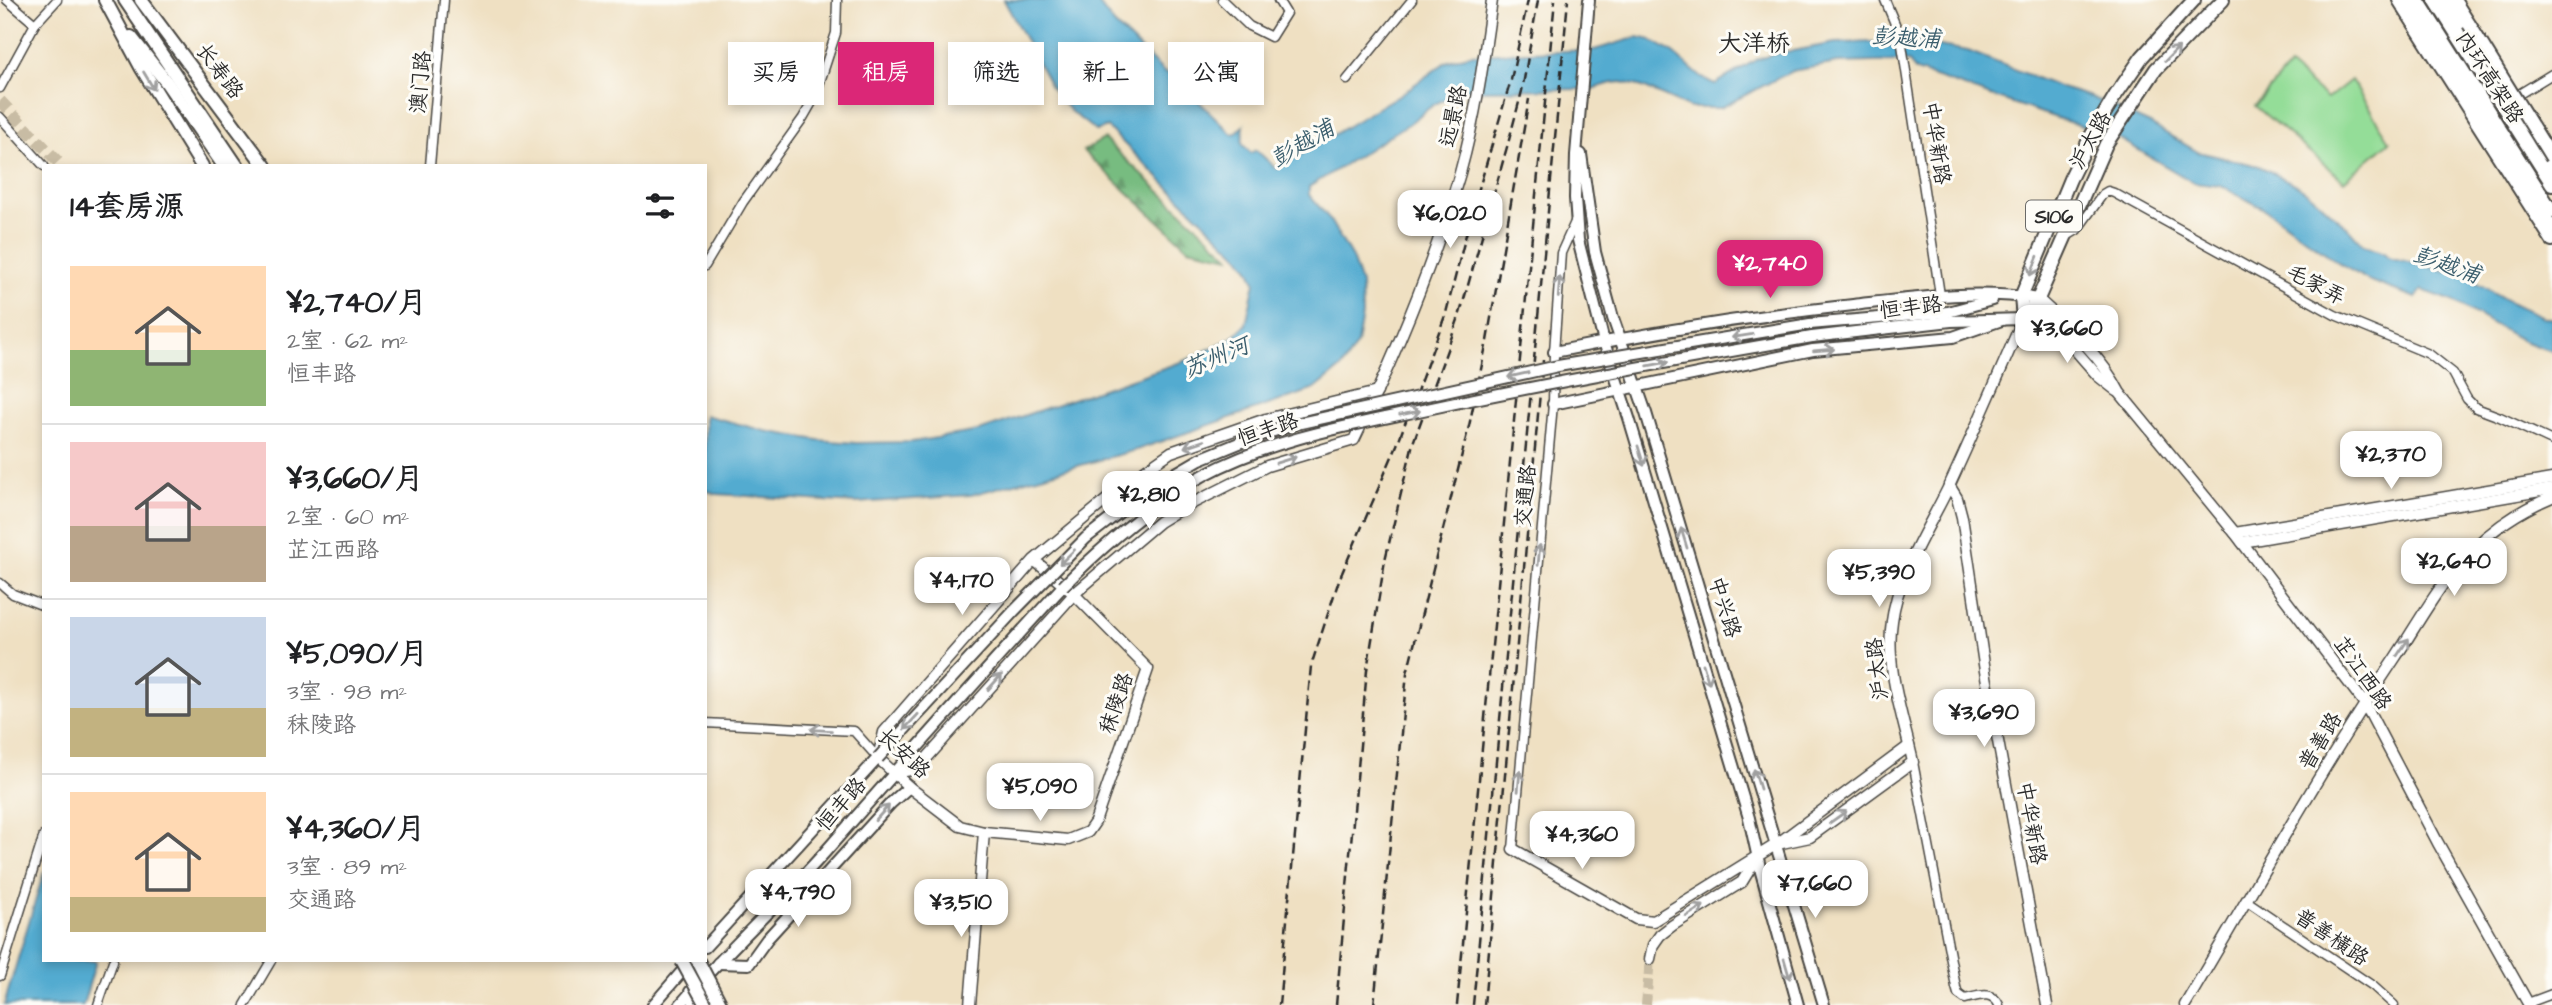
<!DOCTYPE html>
<html lang="zh">
<meta charset="utf-8">
<style>
:root{--surface:#fff;--page:#f2f2f2;--text:#202124;--muted:#757577;--line:#e0e0e0;--accent:#db2777}
body{margin:0;font-family:"Architects Daughter","LXGW WenKai TC",sans-serif;background:var(--page);color:var(--text);height:100vh;display:flex;flex-direction:column;font-size:26px;white-space:nowrap}
*{box-sizing:border-box;margin:0}
p{font-size:23px;color:var(--muted)}
.icon{flex:none;width:38px;height:38px;fill:none;stroke:currentColor;stroke-width:2;stroke-linecap:round;stroke-linejoin:round}
.map{position:relative;flex:1;overflow:hidden}
.drawer{position:absolute;left:42px;top:164px;width:665px;height:798px;display:flex;flex-direction:column;background:var(--surface);border-radius:0px;box-shadow:0 4px 10px #0003}
.drawer>*{flex:none}
.guide{position:absolute;left:728px;top:42px;width:665px;height:63px;display:flex;gap:14px}
.price{position:absolute;translate:-50% -60px;padding:0 16px;border-radius:14px;background:#fff;color:#222;font-size:23px;line-height:46px;filter:drop-shadow(0 2px 4px #0008)}
.price::after{content:'';position:absolute;left:50%;top:42px;width:21px;height:16px;margin-left:-10px;background:inherit;clip-path:polygon(0 0,100% 0,50% 100%)}
.price.active{background:var(--accent);color:#fff}
ul{padding:0;list-style:none}
li{display:flex;align-items:center;gap:21px;height:175px;padding:0 28px}
li+li{border-top:2px solid var(--line)}
li span{display:grid;place-items:center;flex:none;width:196px;height:140px;border-radius:0px;color:#555}
li>.icon{margin-inline-start:auto}
span .icon{width:84px;height:84px;fill:#fffc;stroke-width:1}
li b{font-size:30px}
h2{display:flex;justify-content:space-between;align-items:center;height:84px;padding:0 28px;font-size:30px}
.tag{padding:0 24px;border-radius:0px;background:var(--surface);box-shadow:0 4px 10px #0003;font-size:24px;line-height:63px}
.tag.active{background:var(--accent);color:#fff}
.map>svg:first-child{display:block}
.green{fill:#94dd98;stroke:#608462;stroke-width:2}
.forest{fill:url(#forest-firs);stroke:#517456;stroke-width:2}
.water{fill:#53abd0;stroke:#3f6b7e;stroke-width:2}
.lines{fill:none;stroke-linecap:round;stroke-linejoin:round}
.tertiary-tunnel{stroke:#c8bca4;stroke-width:10;stroke-dasharray:10 5;stroke-linecap:butt}
.trunk-tunnel{stroke:#c8bca4;stroke-width:12;stroke-dasharray:12 6;stroke-linecap:butt}
.minor-casing{stroke:#484642;stroke-width:11}
.tertiary-casing{stroke:#484642;stroke-width:13}
.secondary-casing{stroke:#484642;stroke-width:14}
.primary-casing{stroke:#484642;stroke-width:16}
.trunk-casing{stroke:#484642;stroke-width:16}
.minor{stroke:#fff;stroke-width:8}
.tertiary{stroke:#fff;stroke-width:10}
.secondary{stroke:#fff;stroke-width:10}
.primary{stroke:#fff;stroke-width:12}
.trunk{stroke:#fff;stroke-width:12}
.rail{stroke:#2b2b2b;stroke-width:2.5;stroke-dasharray:10 5;stroke-linecap:butt}
.secondary-bridge-casing{stroke:#484642;stroke-width:14;stroke-linecap:butt}
.trunk-bridge-casing{stroke:#484642;stroke-width:16;stroke-linecap:butt}
.secondary-bridge{stroke:#fff;stroke-width:10}
.trunk-bridge{stroke:#fff;stroke-width:12}
.oneway{stroke:#a0a0a0}
.labels{text-anchor:middle;stroke-width:6;stroke-linejoin:round;paint-order:stroke}
.shield{fill:#fdfcf7;stroke:#6a6a68;stroke-width:2}
.shield-label{font-size:19px;font-weight:bold;fill:#2b2b2b}
.street-label{font-size:21px;fill:#2b2b2b;stroke:#fdfcf7}
.water-label{font-size:23px;font-style:italic;fill:#3b5e6d;stroke:#fdfcf7}
.quarter-label{font-size:24px;fill:#2b2b2b;stroke:#fdfcf7}
</style>
<div class="map">
<svg width="2552" height="1005" viewBox="0 0 2552 1005">
<defs>
<pattern id="forest-firs" width="22" height="20" patternUnits="userSpaceOnUse" patternTransform="scale(1.75)"><rect width="22" height="20" fill="#77bc80"/><path d="M5 1l3.5 6h-7zM16 11l3.5 6h-7z" fill="#629969"/></pattern>
</defs>
<rect width="100%" height="100%" fill="#fdfcf7"/>
<filter id="ink" filterUnits="userSpaceOnUse"><feTurbulence type="fractalNoise" baseFrequency=".0143" numOctaves="2"/><feDisplacementMap in="SourceGraphic" scale="14" xChannelSelector="R" yChannelSelector="G"/><feConvolveMatrix kernelMatrix="1 2 1 2 8 2 1 2 1" color-interpolation-filters="sRGB"/></filter>
<filter id="wash" filterUnits="userSpaceOnUse"><feTurbulence type="fractalNoise" baseFrequency=".00686" numOctaves="4" result="noise"/><feDisplacementMap in="SourceGraphic" scale="28" xChannelSelector="R" yChannelSelector="G"/><feGaussianBlur stdDeviation="1.57" result="paint"/><feColorMatrix in="noise" values="0 0 0 0 0 0 0 0 0 0 0 0 0 0 0 0 0 1.4 0 .05"/><feComposite in="paint" operator="in"/></filter>
<g filter="url(#wash)">
<rect width="100%" height="100%" fill="#efe0c2"/>
<polygon class="green" points="2289,66 2327,99 2351,80 2390,141 2344,181 2255,106"/>
<polygon class="forest" points="1104,139 1230,257 1188,248 1083,151"/>
<g class="water">
<polygon points="1004,0 1096,0 1114,24 1165,73 1171,74 1232,134 1236,133 1244,125 1242,144 1251,153 1256,150 1277,169 1407,90 1446,62 1470,54 1594,50 1638,37 1651,40 1673,53 1702,78 1715,84 1756,60 1771,55 1835,43 1874,42 1878,46 1887,47 1912,41 1968,51 2061,88 2091,97 2150,124 2198,152 2259,166 2295,184 2314,197 2348,228 2363,245 2384,253 2388,257 2463,275 2510,302 2546,318 2552,318 2552,351 2523,341 2453,301 2422,290 2416,298 2370,281 2343,266 2267,210 2221,186 2194,183 2120,139 1916,71 1908,61 1838,63 1792,71 1720,108 1690,108 1643,87 1622,82 1612,83 1592,89 1463,90 1433,105 1410,123 1309,187 1309,195 1328,217 1352,258 1361,284 1362,315 1357,344 1341,368 1315,389 1136,450 971,495 856,503 716,494 705,490 705,415 765,431 818,440 856,443 912,442 979,431 1187,360 1232,338 1246,324 1255,282 1250,270 1239,256 1107,127 1096,131 1069,110 1052,89"/>
<polygon points="44,872 44,961 96,961 83,1005 4,1005"/>
</g>
</g>
<g filter="url(#ink)">
<g class="lines">
<polyline class="tertiary-tunnel" points="1646,1005 1650,959"/>
<polyline class="trunk-tunnel" points="0,101 62,166"/>
<defs>
<g id="minor">
<polyline points="7,0 35,24"/>
<polyline points="1222,0 1249,26 1271,37 1286,13 1278,0"/>
<polyline points="1885,0 1901,38 1940,295"/>
<polyline points="1347,80 1412,0"/>
<polyline points="0,88 35,24 57,0"/>
<polyline points="2511,99 2552,74"/>
<polyline points="0,117 44,166"/>
<polyline points="430,166 444,0"/>
<polyline points="2067,236 2077,230 2103,194 2108,191 2114,193 2335,315 2429,354 2453,373 2467,399 2476,408 2500,417 2552,441"/>
<polyline points="705,266 743,202 803,118 815,97 836,33 837,0"/>
<polyline points="0,583 13,594 44,606"/>
<polyline points="705,723 854,731 878,758"/>
<path d="M 1913,762 L 1956,987 L 1958,994 L 1965,999 C 1979,996 1992,990 1999,1005"/>
<polyline points="1513,849 1553,404 1554,352 1561,253 1575,222"/>
<polyline points="2247,901 2373,986 2394,1005"/>
<polyline points="0,976 44,835"/>
<polyline points="2528,1003 2552,994"/>
<polyline points="98,1005 113,961"/>
<polyline points="245,1005 271,961"/>
</g>
<g id="tertiary">
<path d="M 2038,299 C 2068,326 2102,357 2120,393 L 2235,533 L 2365,704 L 2438,843 L 2529,1005"/>
<polyline points="1949,485 1957,498 1962,517 1985,671 2047,1005"/>
<polyline points="2235,533 2552,479"/>
<polyline points="2242,542 2552,489"/>
<polyline points="1034,560 1074,594 1148,669 1095,822 1088,832 1068,840 984,832 960,826 909,787 878,758 884,732 1034,560 1128,482 1171,452 1266,419 1377,392"/>
<path d="M 893,773 L 917,769 L 1074,594 L 1159,522 L 1177,511 L 1267,466 L 1354,440 C 1396,354 1433,265 1460,173 C 1476,116 1484,58 1492,0"/>
<path d="M 1777,844 L 1810,837 L 1913,762 C 1903,717 1885,667 1892,621 C 1898,573 1929,528 1950,484 C 1975,430 1999,374 2023,319 L 2062,335 L 2098,376 L 2117,391"/>
<polyline points="1513,849 1636,919 1653,921 1777,844 1909,746"/>
<polyline points="1650,959 1653,945 1660,935 1673,925 1742,882 1756,859"/>
<polyline points="970,1005 984,832"/>
<path d="M 2185,1005 C 2254,889 2320,770 2395,658 C 2419,622 2441,580 2472,550 C 2495,527 2523,509 2552,497"/>
</g>
<g id="secondary">
<polyline points="1589,0 1576,155 1575,198 1578,240 1604,342 1629,418 1749,818 1761,872 1798,1005"/>
<polyline points="1581,154 1595,252 1613,318 1646,413 1824,1005"/>
<polyline points="1810,324 1948,312 1992,300"/>
<polyline points="1812,337 1951,321 2023,319"/>
<path d="M 1554,352 C 1652,332 1753,316 1853,305 C 1914,298 1976,289 2038,299"/>
<polyline points="1553,404 1813,350 1953,337 2002,320"/>
<polyline points="705,947 878,758"/>
<polyline points="718,963 749,964 767,939 891,803 909,787"/>
<polyline points="653,1005 691,961"/>
<path d="M 680,1005 C 726,951 779,904 826,851 C 904,762 983,673 1063,586"/>
</g>
<g id="primary">
<polyline points="105,0 141,67 202,166"/>
<polyline points="125,0 237,166"/>
<polyline points="141,0 265,166"/>
<polyline points="2407,0 2552,228"/>
<polyline points="2447,0 2552,170"/>
<polyline points="131,37 167,83 224,166"/>
<polyline points="2023,319 2038,299 2106,144 2156,69 2223,0"/>
<polyline points="2023,319 2021,297 2070,179 2091,136 2115,96 2142,57 2194,0"/>
</g>
<g id="trunk">
<polyline points="2399,0 2552,240"/>
<polyline points="2418,0 2552,211"/>
<polyline points="2435,0 2552,184"/>
<polyline points="2454,0 2469,24"/>
<polyline points="691,992 696,1005"/>
</g>
</defs>
<use href="#minor" class="minor-casing"/>
<use href="#tertiary" class="tertiary-casing"/>
<use href="#secondary" class="secondary-casing"/>
<use href="#primary" class="primary-casing"/>
<use href="#trunk" class="trunk-casing"/>
<use href="#minor" class="minor"/>
<use href="#tertiary" class="tertiary"/>
<use href="#secondary" class="secondary"/>
<use href="#primary" class="primary"/>
<use href="#trunk" class="trunk"/>
<g class="rail">
<polyline points="1279,1005 1311,666 1339,580 1397,445 1446,313 1470,219 1511,80 1528,0"/>
<polyline points="1336,1005 1367,670 1385,560 1413,443 1459,317 1509,140 1522,91 1538,0"/>
<polyline points="1374,1005 1407,673 1469,426 1487,341 1529,99"/>
<polyline points="1457,1005 1555,0"/>
<polyline points="1473,1005 1568,0"/>
<polyline points="1484,1005 1543,360"/>
</g>
<defs>
<g id="secondary-bridge">
<path d="M 1063,586 C 1105,544 1152,503 1204,475 C 1276,437 1354,425 1432,408 C 1558,381 1685,359 1812,337"/>
<polyline points="878,758 1014,611 1086,538 1152,487 1200,459 1249,439 1296,424 1558,366 1810,324"/>
</g>
<g id="trunk-bridge">
<polyline points="2469,24 2552,158"/>
<polyline points="682,961 706,1005"/>
<polyline points="698,961 721,1005"/>
</g>
</defs>
<use href="#secondary-bridge" class="secondary-bridge-casing"/>
<use href="#trunk-bridge" class="trunk-bridge-casing"/>
<use href="#secondary-bridge" class="secondary-bridge"/>
<use href="#trunk-bridge" class="trunk-bridge"/>
</g>
<defs><path id="oneway-shaft" d="M-6 0H5M1.5-3L5.5 0L1.5 3" fill="none" stroke-width="1.6" stroke-linecap="round" stroke-linejoin="round" transform="scale(1.75)"/></defs>
<g class="oneway">
<use href="#oneway-shaft" transform="translate(2172 54) rotate(-46)"/>
<use href="#oneway-shaft" transform="translate(149 81) rotate(59)"/>
<use href="#oneway-shaft" transform="translate(2034 266) rotate(112)"/>
<use href="#oneway-shaft" transform="translate(1559 287) rotate(-86)"/>
<use href="#oneway-shaft" transform="translate(1742 336) rotate(171)"/>
<use href="#oneway-shaft" transform="translate(1824 350) rotate(-5)"/>
<use href="#oneway-shaft" transform="translate(1658 364) rotate(-10)"/>
<use href="#oneway-shaft" transform="translate(1518 375) rotate(167)"/>
<use href="#oneway-shaft" transform="translate(1410 413) rotate(-12)"/>
<use href="#oneway-shaft" transform="translate(1194 444) rotate(161)"/>
<use href="#oneway-shaft" transform="translate(1641 456) rotate(73)"/>
<use href="#oneway-shaft" transform="translate(1286 460) rotate(-17)"/>
<use href="#oneway-shaft" transform="translate(1684 538) rotate(-107)"/>
<use href="#oneway-shaft" transform="translate(1539 555) rotate(-85)"/>
<use href="#oneway-shaft" transform="translate(1067 557) rotate(136)"/>
<use href="#oneway-shaft" transform="translate(2403 647) rotate(-56)"/>
<use href="#oneway-shaft" transform="translate(1706 674) rotate(73)"/>
<use href="#oneway-shaft" transform="translate(995 682) rotate(-48)"/>
<use href="#oneway-shaft" transform="translate(911 722) rotate(133)"/>
<use href="#oneway-shaft" transform="translate(821 730) rotate(-177)"/>
<use href="#oneway-shaft" transform="translate(1757 779) rotate(-107)"/>
<use href="#oneway-shaft" transform="translate(1519 781) rotate(-85)"/>
<use href="#oneway-shaft" transform="translate(882 813) rotate(-48)"/>
<use href="#oneway-shaft" transform="translate(1838 817) rotate(-35)"/>
<use href="#oneway-shaft" transform="translate(1695 911) rotate(-32)"/>
<use href="#oneway-shaft" transform="translate(1787 969) rotate(74)"/>
</g>
</g>
<g class="labels">
<rect class="shield" x="2026" y="200.5" width="56" height="31" rx="5"/>
<g class="shield-label">
<text x="2054" y="223">S106</text>
</g>
<g class="street-label">
<text transform="translate(220 71) rotate(53)" y="7">长寿路</text>
<text transform="translate(2490 77) rotate(57)" y="7">内环高架路</text>
<text transform="translate(420 82) rotate(-85)" y="7">澳门路</text>
<text transform="translate(1453 116) rotate(-78)" y="7">远景路</text>
<text transform="translate(2090 140) rotate(-61)" y="7">沪太路</text>
<text transform="translate(1937 143) rotate(81)" y="7">中华新路</text>
<text transform="translate(2316 284) rotate(28)" y="7">毛家弄</text>
<text transform="translate(1911 307) rotate(-7)" y="7">恒丰路</text>
<text transform="translate(1268 429) rotate(-19)" y="7">恒丰路</text>
<text transform="translate(1525 496) rotate(-85)" y="7">交通路</text>
<text transform="translate(1725 607) rotate(73)" y="7">中兴路</text>
<text transform="translate(1877 669) rotate(-97)" y="7">沪太路</text>
<text transform="translate(2363 673) rotate(55)" y="7">芷江西路</text>
<text transform="translate(1116 703) rotate(-71)" y="7">秣陵路</text>
<text transform="translate(2320 741) rotate(-59)" y="7">普善路</text>
<text transform="translate(904 753) rotate(43)" y="7">长安路</text>
<text transform="translate(841 804) rotate(-49)" y="7">恒丰路</text>
<text transform="translate(2032 823) rotate(80)" y="7">中华新路</text>
<text transform="translate(2332 937) rotate(34)" y="7">普善横路</text>
</g>
<g class="water-label">
<text transform="translate(1906 37) rotate(3)" y="8">彭越浦</text>
<text transform="translate(1302 143) rotate(-31)" y="8">彭越浦</text>
<text transform="translate(2447 264) rotate(19)" y="8">彭越浦</text>
<text transform="translate(1216 357) rotate(-23)" y="8">苏州河</text>
</g>
<g class="quarter-label">
<text x="1754" y="51">大洋桥</text>
</g>
</g>
</svg>
<b class="price" style="left:1450px;top:250px">¥6,020</b>
<b class="price active" style="left:1770px;top:300px">¥2,740</b>
<b class="price" style="left:2067px;top:365px">¥3,660</b>
<b class="price" style="left:2391px;top:491px">¥2,370</b>
<b class="price" style="left:1149px;top:531px">¥2,810</b>
<b class="price" style="left:2454px;top:598px">¥2,640</b>
<b class="price" style="left:1879px;top:609px">¥5,390</b>
<b class="price" style="left:962px;top:617px">¥4,170</b>
<b class="price" style="left:1984px;top:749px">¥3,690</b>
<b class="price" style="left:1040px;top:823px">¥5,090</b>
<b class="price" style="left:1582px;top:871px">¥4,360</b>
<b class="price" style="left:1815px;top:920px">¥7,660</b>
<b class="price" style="left:798px;top:929px">¥4,790</b>
<b class="price" style="left:961px;top:939px">¥3,510</b>
<div class="guide">
<a class="tag">买房</a>
<a class="tag active">租房</a>
<a class="tag">筛选</a>
<a class="tag">新上</a>
<a class="tag">公寓</a>
</div>
<section class="drawer">
<h2>14套房源<svg class="icon" aria-label="filters" viewBox="0 0 24 24"><path d="M4 7h16M4 17h16"/><circle cx="9" cy="7" r="2"/><circle cx="15" cy="17" r="2"/></svg></h2>
<ul>
<li><span style="background:linear-gradient(#ffd9b3 60%,#8fb573 0)"><svg class="icon" aria-label="home" viewBox="0 0 24 24"><path d="M3 11l9-7 9 7M6 9v11h12V9"/></svg></span><div><b>¥2,740/月</b><p>2室 · 62 m²</p><p>恒丰路</p></div></li>
<li><span style="background:linear-gradient(#f6c9c9 60%,#b9a48a 0)"><svg class="icon" aria-label="home" viewBox="0 0 24 24"><path d="M3 11l9-7 9 7M6 9v11h12V9"/></svg></span><div><b>¥3,660/月</b><p>2室 · 60 m²</p><p>芷江西路</p></div></li>
<li><span style="background:linear-gradient(#c9d6e8 65%,#c2b280 0)"><svg class="icon" aria-label="home" viewBox="0 0 24 24"><path d="M3 11l9-7 9 7M6 9v11h12V9"/></svg></span><div><b>¥5,090/月</b><p>3室 · 98 m²</p><p>秣陵路</p></div></li>
<li><span style="background:linear-gradient(#ffd9b3 75%,#c2b280 0)"><svg class="icon" aria-label="home" viewBox="0 0 24 24"><path d="M3 11l9-7 9 7M6 9v11h12V9"/></svg></span><div><b>¥4,360/月</b><p>3室 · 89 m²</p><p>交通路</p></div></li>
</ul>
</section>
</div>
